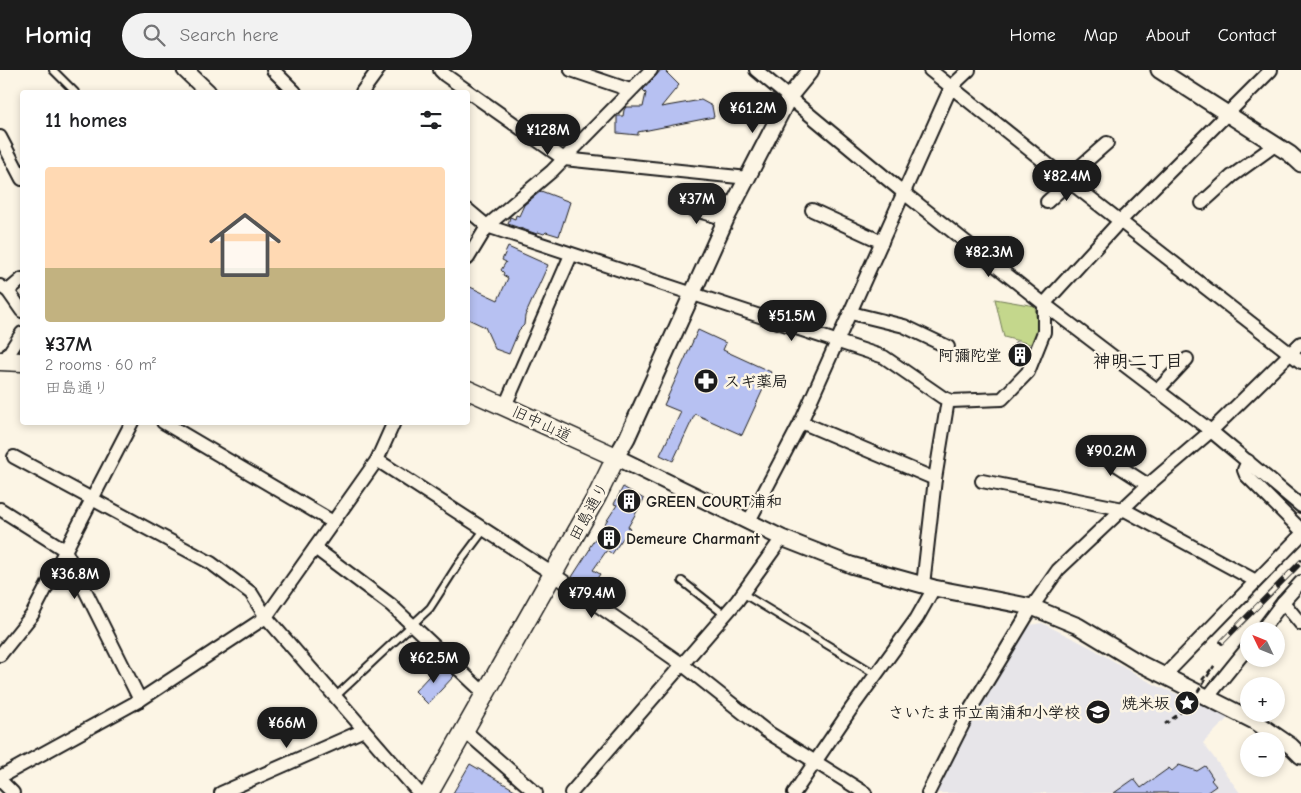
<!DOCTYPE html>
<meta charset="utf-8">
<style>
:root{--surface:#fff;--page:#f2f2f2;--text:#202124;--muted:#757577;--line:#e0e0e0;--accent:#1c1c1c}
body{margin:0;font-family:"Comic Neue","Klee One",sans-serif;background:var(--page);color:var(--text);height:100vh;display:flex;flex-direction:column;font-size:19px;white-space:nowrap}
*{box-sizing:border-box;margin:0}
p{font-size:16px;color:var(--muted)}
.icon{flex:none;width:28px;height:28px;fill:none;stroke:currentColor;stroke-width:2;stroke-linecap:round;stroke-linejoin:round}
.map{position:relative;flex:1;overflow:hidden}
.panel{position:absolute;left:20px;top:20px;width:450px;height:335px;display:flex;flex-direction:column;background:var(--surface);border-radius:5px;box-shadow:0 2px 8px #0003}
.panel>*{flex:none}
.needle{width:32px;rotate:313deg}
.controls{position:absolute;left:1240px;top:552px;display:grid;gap:10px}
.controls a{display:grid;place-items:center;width:45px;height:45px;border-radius:50%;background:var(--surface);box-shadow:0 2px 8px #0003;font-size:25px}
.price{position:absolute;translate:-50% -42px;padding:0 11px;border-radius:18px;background:var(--accent);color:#fff;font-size:16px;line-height:32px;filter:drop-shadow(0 1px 2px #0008)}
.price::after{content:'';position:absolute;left:50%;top:30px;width:15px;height:11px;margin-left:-8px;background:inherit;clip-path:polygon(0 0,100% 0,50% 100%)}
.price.active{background:#222;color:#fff}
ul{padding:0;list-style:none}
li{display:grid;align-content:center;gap:10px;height:265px;padding:0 25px}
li+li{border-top:1px solid var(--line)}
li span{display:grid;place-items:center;height:155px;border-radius:5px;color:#555}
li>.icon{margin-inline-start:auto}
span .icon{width:90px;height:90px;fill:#fffc;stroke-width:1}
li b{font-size:21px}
h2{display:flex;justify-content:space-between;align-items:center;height:60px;padding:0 25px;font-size:21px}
header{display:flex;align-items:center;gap:30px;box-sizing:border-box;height:70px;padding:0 25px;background:var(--accent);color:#fff}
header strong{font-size:24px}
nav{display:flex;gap:28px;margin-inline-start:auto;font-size:18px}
.search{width:350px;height:45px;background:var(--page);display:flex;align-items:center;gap:12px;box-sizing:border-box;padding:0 18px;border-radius:28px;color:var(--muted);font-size:19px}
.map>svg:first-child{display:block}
.built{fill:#e7e5e9}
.green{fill:#c4d78c;stroke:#707a54}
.building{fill:#b7c1f2;stroke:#1c1c1c}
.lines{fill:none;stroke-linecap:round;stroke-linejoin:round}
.service-casing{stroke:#1c1c1c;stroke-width:10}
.minor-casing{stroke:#1c1c1c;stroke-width:16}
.tertiary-casing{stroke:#1c1c1c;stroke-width:19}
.secondary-casing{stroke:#1c1c1c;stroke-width:21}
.path{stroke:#1c1c1c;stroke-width:2.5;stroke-dasharray:5 4;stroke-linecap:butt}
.service{stroke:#fcf5e5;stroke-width:6}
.minor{stroke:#fcf5e5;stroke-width:12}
.tertiary{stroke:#fcf5e5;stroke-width:15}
.secondary{stroke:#fcf5e5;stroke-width:18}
.rail-casing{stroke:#1c1c1c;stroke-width:5.5}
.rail{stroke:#fcf5e5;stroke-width:4;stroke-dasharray:11;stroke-linecap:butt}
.path-bridge{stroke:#1c1c1c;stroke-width:2.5;stroke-dasharray:5 4;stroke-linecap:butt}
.labels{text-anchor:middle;stroke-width:5;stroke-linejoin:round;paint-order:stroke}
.poi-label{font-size:16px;font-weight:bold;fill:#1c1c1c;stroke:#fcf5e5;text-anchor:end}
.street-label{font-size:16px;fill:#1c1c1c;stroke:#fcf5e5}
.neighbourhood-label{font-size:18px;font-weight:bold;fill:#1c1c1c;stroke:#fcf5e5}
</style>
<header>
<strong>Homiq</strong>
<div class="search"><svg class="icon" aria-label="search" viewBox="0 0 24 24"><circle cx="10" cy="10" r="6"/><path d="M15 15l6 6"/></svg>Search here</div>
<nav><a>Home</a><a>Map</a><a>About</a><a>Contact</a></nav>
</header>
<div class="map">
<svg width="1301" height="723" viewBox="0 0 1301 723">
<rect width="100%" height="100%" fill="#fcf5e5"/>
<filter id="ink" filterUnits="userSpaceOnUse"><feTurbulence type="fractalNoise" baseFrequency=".02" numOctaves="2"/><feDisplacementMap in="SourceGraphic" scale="10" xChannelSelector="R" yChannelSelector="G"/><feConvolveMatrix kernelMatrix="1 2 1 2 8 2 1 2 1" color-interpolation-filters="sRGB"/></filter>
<g filter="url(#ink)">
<polygon class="built" points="1042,553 1092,578 1140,607 1162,618 1207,636 1228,648 1203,673 1240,723 933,723 970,655 1030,555"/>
<polygon class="green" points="995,229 1035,236 1038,263 1034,275 1004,267"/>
<g class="building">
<polygon points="661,0 664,0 679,15 661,37 701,30 712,36 714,47 638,62 638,65 617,63 617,46 623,46 624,40 626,37 643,37 646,23 643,20"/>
<polygon points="541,121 570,132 559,166 546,162 544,164 538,162 537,164 508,154 510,147 515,149 516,145 519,146 524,135"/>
<polygon points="508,177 548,195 525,246 524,255 519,260 509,284 495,279 485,257 468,249 468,216 498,230 508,208 503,205 504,203 501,200 506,192 502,190"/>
<polygon points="698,260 726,273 723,280 771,302 742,365 695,344 673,391 660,385 681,342 664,335"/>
<polygon points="1015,272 1030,276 1022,294 1010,291"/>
<polygon points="623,417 644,429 628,457 630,458 612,484 607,480 593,500 600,504 590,519 572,507 590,479 589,478 617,435 614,434"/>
<polygon points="441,593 454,606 428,634 415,621"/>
<polygon points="470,694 520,723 453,723"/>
<polygon points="1179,695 1197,701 1205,696 1213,708 1211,710 1216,716 1206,723 1114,723 1134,709 1141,718 1169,698 1172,701"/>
</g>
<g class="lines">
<defs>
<g id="service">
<polyline points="53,0 75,22"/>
<polyline points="682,511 725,545"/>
<polyline points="742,523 877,605"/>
<polyline points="335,627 430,538 457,496 484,460"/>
</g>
<g id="minor">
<polyline points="273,0 295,22"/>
<polyline points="440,0 445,5 564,89 748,108"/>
<polyline points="571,0 630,20"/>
<polyline points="756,0 904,123 1044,234 1211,361 1301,436"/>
<polyline points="930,0 1066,109 1301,292"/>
<polyline points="362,22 378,0"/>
<polyline points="0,67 22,109"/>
<polyline points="1066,109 1107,73"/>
<polyline points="1047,132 1069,112"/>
<polyline points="1202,133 1232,106 1275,75"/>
<polyline points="675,134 726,149"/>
<polyline points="468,140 487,156 884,287 942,327 951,331 1002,329 1028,302 1044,262 1044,234 1120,151 1271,0"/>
<polyline points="812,140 882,172"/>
<polyline points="468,188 488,155 552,101 651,0"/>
<polyline points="0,216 8,221 22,209"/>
<polyline points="8,221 22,241"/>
<polyline points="851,243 904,256 948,277"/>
<polyline points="4,291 22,263"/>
<polyline points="1157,321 1187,289"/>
<polyline points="505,336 571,185"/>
<polyline points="163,352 333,452"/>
<polyline points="801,352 935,409"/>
<polyline points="1089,377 1148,415"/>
<polyline points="14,387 211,493 251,523 266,547 419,723"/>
<polyline points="377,390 553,504 683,595 766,661 865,723"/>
<polyline points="1248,391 1244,400 1246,405 1301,460"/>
<polyline points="982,411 1123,439 1256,511"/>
<polyline points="0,439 65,480 140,630"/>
<polyline points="749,451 801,352 951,17 969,0"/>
<polyline points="315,478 391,535 485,624"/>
<polyline points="923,515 935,409 948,330"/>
<polyline points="1283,532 1301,554"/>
<polyline points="1261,561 1283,532 1301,512"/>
<polyline points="0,585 32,545 132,352"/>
<polyline points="1164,606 1301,465"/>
<polyline points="1207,628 1249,576"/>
<polyline points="465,661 536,723"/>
<polyline points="0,707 140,630 266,547 377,390 394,352"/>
<polyline points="0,710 13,723"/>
<polyline points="221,723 364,660"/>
<polyline points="571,723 737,531 782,468"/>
<polyline points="794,723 851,639 917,548 934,518"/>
<polyline points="928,723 971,638 1032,537 1058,500 1148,415 1211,361 1301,273"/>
</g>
<g id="tertiary">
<polyline points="185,0 208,22"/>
<polyline points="811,0 789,27 726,149 627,368 616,387 782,468 851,495 934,518 1032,537 1078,556 1141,594 1256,652 1291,676 1301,686"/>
<polyline points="1159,0 1290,84 1301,94"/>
</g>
<g id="secondary">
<polyline points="0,291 22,292"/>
<polyline points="429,723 597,426 616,387 468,320"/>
</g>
</defs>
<use href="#service" class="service-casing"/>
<use href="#minor" class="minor-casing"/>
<use href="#tertiary" class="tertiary-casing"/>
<use href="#secondary" class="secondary-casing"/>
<g class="path">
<polyline points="1202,610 1214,596"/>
<polyline points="1165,654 1188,637 1179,631"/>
</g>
<use href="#service" class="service"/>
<use href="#minor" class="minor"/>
<use href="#tertiary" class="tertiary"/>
<use href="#secondary" class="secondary"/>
<defs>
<polyline id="rail" points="1222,572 1301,492"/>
</defs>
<use href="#rail" class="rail-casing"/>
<use href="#rail" class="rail"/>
<polyline class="path-bridge" points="1188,637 1214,596"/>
</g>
</g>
<defs>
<symbol id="building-disc" viewBox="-11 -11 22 22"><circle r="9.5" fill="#1c1c1c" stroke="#fcf5e5"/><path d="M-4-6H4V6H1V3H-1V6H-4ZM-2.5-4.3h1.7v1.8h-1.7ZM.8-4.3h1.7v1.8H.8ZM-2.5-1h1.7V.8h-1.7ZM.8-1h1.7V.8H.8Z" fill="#fff"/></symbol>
<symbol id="pharmacy-disc" viewBox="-11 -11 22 22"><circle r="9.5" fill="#1c1c1c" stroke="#fcf5e5"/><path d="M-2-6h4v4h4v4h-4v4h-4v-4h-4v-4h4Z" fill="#fff"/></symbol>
<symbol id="sight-disc" viewBox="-11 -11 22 22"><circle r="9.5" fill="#1c1c1c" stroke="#fcf5e5"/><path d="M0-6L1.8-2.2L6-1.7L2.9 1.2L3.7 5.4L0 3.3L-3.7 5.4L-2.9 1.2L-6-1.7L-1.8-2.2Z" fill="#fff"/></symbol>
<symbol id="school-disc" viewBox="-11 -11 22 22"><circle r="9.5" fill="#1c1c1c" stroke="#fcf5e5"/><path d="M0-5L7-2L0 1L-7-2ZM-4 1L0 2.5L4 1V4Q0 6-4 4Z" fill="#fff"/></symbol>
</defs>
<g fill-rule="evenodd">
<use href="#building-disc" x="1006" y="271" width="28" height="28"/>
<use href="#pharmacy-disc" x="692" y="297" width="28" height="28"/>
<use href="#building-disc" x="615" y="417" width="28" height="28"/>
<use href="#building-disc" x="595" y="454" width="28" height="28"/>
<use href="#sight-disc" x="1173" y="619" width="28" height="28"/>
<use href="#school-disc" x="1084" y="628" width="28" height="28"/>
</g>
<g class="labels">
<g class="poi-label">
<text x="1002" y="291">阿彌陀堂</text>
<text x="724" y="317" text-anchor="start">スギ薬局</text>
<text x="646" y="437" text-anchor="start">GREEN COURT浦和</text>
<text x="626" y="474" text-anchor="start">Demeure Charmant</text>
<text x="1170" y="639">焼米坂</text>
<text x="1080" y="648">さいたま市立南浦和小学校</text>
</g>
<g class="street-label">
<text transform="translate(542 353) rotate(25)" y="6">旧中山道</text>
<text transform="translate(588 441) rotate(-61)" y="6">田島通り</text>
</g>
<g class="neighbourhood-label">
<text x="1138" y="297">神明二丁目</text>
</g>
</g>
</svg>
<div class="controls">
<a><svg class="needle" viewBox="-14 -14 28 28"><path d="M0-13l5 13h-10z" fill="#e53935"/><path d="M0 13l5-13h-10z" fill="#757577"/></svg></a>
<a>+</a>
<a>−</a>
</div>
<b class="price" style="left:753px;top:64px">¥61.2M</b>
<b class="price" style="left:548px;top:86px">¥128M</b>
<b class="price" style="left:1067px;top:132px">¥82.4M</b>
<b class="price active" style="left:697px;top:155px">¥37M</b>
<b class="price" style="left:989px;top:208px">¥82.3M</b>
<b class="price" style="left:792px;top:272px">¥51.5M</b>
<b class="price" style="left:1111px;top:407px">¥90.2M</b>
<b class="price" style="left:75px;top:530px">¥36.8M</b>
<b class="price" style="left:592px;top:549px">¥79.4M</b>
<b class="price" style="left:434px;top:614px">¥62.5M</b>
<b class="price" style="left:287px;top:679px">¥66M</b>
<section class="panel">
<h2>11 homes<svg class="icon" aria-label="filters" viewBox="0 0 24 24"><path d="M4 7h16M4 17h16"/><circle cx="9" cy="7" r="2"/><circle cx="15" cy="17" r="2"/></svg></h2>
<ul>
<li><span style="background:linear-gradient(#ffd9b3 65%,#c2b280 0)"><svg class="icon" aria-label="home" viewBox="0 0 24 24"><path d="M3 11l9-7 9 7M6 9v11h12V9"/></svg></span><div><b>¥37M</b><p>2 rooms · 60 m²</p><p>田島通り</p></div></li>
</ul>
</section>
</div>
